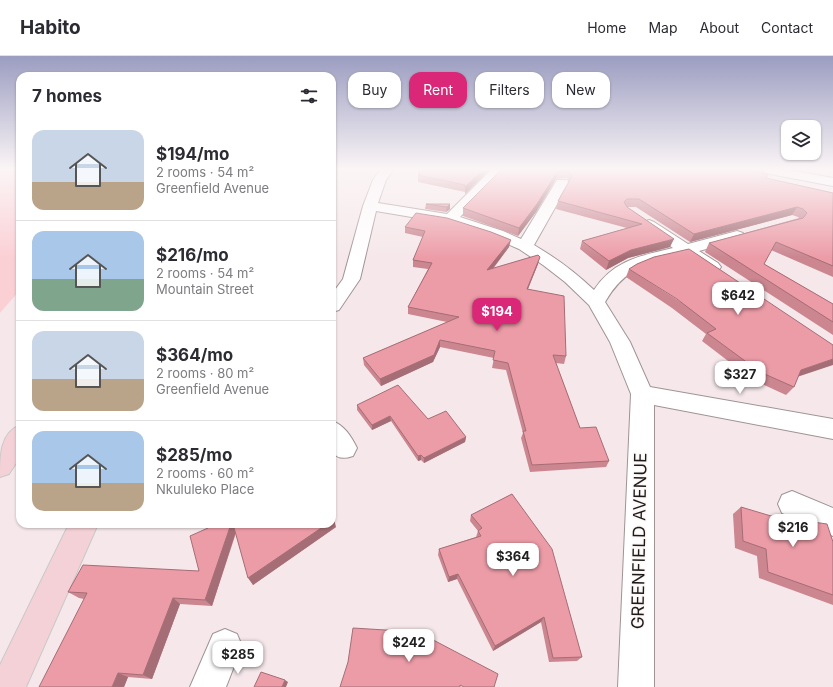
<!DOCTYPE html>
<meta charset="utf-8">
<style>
:root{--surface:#fff;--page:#f2f2f3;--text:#2b2b33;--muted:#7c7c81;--line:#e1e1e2;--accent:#db2777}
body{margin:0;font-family:Inter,sans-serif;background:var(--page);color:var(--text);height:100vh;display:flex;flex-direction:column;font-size:15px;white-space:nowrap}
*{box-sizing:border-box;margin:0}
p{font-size:13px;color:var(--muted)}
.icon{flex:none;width:22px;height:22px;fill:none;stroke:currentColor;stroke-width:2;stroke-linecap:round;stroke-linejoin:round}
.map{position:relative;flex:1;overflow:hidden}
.details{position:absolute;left:16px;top:16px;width:320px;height:456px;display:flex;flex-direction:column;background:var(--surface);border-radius:12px;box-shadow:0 1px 3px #0004}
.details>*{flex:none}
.guide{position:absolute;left:348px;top:16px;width:380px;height:36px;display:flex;gap:8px}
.fabs{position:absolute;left:781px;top:64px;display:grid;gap:8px}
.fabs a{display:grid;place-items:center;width:40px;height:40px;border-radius:8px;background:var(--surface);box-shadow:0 1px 3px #0004;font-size:20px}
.price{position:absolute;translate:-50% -34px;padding:0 9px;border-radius:8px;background:#fff;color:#222;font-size:13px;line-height:26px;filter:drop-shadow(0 1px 2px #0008)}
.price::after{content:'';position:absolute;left:50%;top:24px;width:12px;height:9px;margin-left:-6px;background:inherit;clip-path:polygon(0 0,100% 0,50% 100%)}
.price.active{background:var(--accent);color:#fff}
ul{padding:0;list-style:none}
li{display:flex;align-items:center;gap:12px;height:100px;padding:0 16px}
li+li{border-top:1px solid var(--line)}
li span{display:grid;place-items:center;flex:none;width:112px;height:80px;border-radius:12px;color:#555}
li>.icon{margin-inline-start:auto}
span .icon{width:48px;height:48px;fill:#fffc;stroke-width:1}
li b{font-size:17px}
h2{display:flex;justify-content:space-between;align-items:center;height:48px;padding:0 16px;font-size:17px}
.chip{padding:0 14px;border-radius:12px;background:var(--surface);box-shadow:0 1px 3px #0004;font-size:14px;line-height:36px}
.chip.active{background:var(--accent);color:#fff}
header{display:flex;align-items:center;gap:24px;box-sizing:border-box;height:56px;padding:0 20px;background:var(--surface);border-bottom:1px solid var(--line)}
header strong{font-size:19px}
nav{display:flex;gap:22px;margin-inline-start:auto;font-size:14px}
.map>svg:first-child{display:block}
.green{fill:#fbd0d5}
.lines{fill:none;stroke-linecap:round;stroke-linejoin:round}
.minor-casing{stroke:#9f9394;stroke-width:2}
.major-casing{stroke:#c9c8c8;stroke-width:2}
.minor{fill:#fff;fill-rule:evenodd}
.major{fill:#f4d1d6;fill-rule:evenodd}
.wall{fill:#cb8690}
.shaded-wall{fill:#a56d75}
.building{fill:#ec9ca7;stroke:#a56d75}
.labels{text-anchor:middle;stroke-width:3;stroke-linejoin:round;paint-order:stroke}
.near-street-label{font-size:17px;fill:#1e1a1a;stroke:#fdf8f8}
</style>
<header>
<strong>Habito</strong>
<nav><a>Home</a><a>Map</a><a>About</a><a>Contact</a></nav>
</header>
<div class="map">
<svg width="833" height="631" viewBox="0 0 833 631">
<rect width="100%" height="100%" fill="#f6e8ea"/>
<polygon class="green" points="0,114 20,114 20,234 0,257"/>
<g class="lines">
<defs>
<g id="minor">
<path d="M 380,114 L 393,114 L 386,124 L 378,147 L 447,158 L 491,114 L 504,114 L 460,161 L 503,175 L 521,183 L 557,124 L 567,124 L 569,127 L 534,189 C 556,202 575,216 594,234 C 614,204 640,200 673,192 L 644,172 L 641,169 L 644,166 L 649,164 L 654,166 L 688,188 L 737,175 L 743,177 L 745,180 L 743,183 L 699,195 L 718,207 L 721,211 L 718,215 C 705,218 694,207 683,199 C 646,209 626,210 605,246 L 630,286 L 650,331 L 833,363 L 833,383 L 654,349 L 654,631 L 618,631 L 631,338 L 610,286 L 589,249 L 565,226 L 543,209 L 519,193 L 491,181 L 447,167 L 376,155 L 360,223 L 339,254 L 332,256 L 332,238 L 343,223 L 363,150 L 373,124 Z"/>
<polygon points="763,114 789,114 833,122 833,130 770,118 765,117"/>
<path d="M 332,365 C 344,369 351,380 357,392 L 353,400 C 326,409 332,383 332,365 Z"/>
<polygon points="792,435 833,452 833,480 782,457 778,448 782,439"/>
<polygon points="225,573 237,578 242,590 226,631 190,631 213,578"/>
</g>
<g id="major">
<path d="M 20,369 L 20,401 L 9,418 L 0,421 C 0,400 0,377 20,369 Z"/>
<polygon points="69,468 98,468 26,631 0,631 0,609"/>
</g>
</defs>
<use href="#minor" class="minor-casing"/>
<use href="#major" class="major-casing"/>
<use href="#minor" class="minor"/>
<use href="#major" class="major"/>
</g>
<g class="wall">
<polygon points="421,114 489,114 465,138 465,136 418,126 418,116"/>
<polygon points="501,114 750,114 766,122 833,137 833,221 771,194 764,208 833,248 833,279 705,196 709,187 799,162 798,161 792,159 690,186 636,151 626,151 670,191 628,202 606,214 580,193 582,185 627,172 556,153 558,145 569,126 567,122 556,123 536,156 518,180 463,160 463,152"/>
<polygon points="426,148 450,148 450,153 446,156 425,153"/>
<polygon points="405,171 509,191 493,213 538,208 528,233 566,300 564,308 556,307 580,372 609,405 606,411 530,416 521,382 523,377 506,314 492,312 494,302 440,291 433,306 381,330 364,309 363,302 447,266 408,258 408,251 428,213 413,211 413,204 423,181 405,177"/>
<polygon points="629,213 798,321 794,331 786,339 753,324 702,285 706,278 672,252 626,221"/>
<polygon points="357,349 428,363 466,381 465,386 424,407 421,404 418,405 391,365 372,374 357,354"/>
<polygon points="512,438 582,601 577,605 549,606 541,566 493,595 457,523 448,526 438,499 439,493 476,481 478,475 470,465 471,459"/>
<polygon points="741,451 833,486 833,549 759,522 757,500 735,492 733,458"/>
<polygon points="336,471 253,529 236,477 212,550 180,548 152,623 128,621 124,631 84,543 79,542 68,536 199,515 208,472"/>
</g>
<g class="shaded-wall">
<polygon points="483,114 489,114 465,138 465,131"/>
<polygon points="557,116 556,123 536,156 518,180 519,172"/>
<polygon points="450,148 450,153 446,156 447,151"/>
<polygon points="797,151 792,159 690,186 694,178"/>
<polygon points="674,183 670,191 628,202 606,214 609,205 631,194"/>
<polygon points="511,184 509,191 486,221 487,214"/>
<polygon points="540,201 538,208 525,240 527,233"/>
<polygon points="440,284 440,291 433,306 381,330 380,323"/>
<polygon points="833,303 833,309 794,322 801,314"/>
<polygon points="390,360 391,365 372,374 372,369"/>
<polygon points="466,381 465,386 424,407 424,402"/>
<polygon points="421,399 421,404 418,405 418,400"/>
<polygon points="334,463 336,471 253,529 248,522 327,468 332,468 332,464"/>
<polygon points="231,468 235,468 237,472 212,550 205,544"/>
<polygon points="458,518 457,523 448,526 449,521"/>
<polygon points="173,542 180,548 152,623 143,619"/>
<polygon points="544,561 541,566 493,595 495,590"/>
<polygon points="118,617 128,621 124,631 112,631"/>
<polygon points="285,624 288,626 286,631 282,631"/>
</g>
<g class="building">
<polygon points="421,114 483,114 465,131 465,129 418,119 420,117 418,116"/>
<polygon points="501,114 750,114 768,118 766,122 833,137 833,210 776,186 764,208 833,248 833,266 709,187 803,162 807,157 803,153 797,151 694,178 639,143 627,143 624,146 627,151 674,183 631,194 609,205 582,185 642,168 558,145 572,120 569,115 557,116 537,148 519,172 463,152"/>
<polygon points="426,148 450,148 447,151"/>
<polygon points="416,157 447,162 491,176 511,184 487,214 538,199 540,201 527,233 564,240 566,300 553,299 580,372 596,371 609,405 532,409 523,375 526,375 508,307 493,304 495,295 440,284 434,299 380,323 363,302 459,261 408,251 432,207 413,204 425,175 405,171"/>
<polygon points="689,193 833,289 833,303 801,314 794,331 760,316 707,277 716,273 677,243 629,213 637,208 654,201"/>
<polygon points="398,329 428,363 446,355 466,381 424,402 421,399 418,400 390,360 372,369 357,349"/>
<polygon points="512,438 552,493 582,601 553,602 544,561 495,590 458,518 449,521 439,493 481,480 478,475 482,472 471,459"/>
<polygon points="741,451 771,460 827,468 833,486 833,539 768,516 766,493 743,485"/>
<polygon points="207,468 231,468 205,544 173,542 143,619 118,617 112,631 39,631 87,537 68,536 83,509 199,515 190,480 208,472"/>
<polygon points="233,468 327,468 248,522"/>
<polygon points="353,572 418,576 498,618 494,631 464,631 460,629 460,631 340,631 348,606"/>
<polygon points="261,616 285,624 282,631 254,631"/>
</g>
<linearGradient id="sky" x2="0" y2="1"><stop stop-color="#9b9dc1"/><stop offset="0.56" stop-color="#fbf5f6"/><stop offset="1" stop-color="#fbf5f6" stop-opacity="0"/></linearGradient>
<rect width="833" height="202" fill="url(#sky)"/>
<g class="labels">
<g class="near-street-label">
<text transform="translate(639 485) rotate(-89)" y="6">GREENFIELD AVENUE</text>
</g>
</g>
</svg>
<div class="fabs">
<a><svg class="icon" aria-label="layers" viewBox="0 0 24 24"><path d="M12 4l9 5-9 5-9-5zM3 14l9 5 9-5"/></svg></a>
</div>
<b class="price" style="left:738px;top:260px">$642</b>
<b class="price active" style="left:497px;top:276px">$194</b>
<b class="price" style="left:740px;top:339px">$327</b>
<b class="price" style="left:793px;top:492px">$216</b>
<b class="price" style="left:513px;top:521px">$364</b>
<b class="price" style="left:409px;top:607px">$242</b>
<b class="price" style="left:238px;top:619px">$285</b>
<div class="guide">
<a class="chip">Buy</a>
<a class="chip active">Rent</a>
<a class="chip">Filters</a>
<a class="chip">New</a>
</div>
<section class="details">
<h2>7 homes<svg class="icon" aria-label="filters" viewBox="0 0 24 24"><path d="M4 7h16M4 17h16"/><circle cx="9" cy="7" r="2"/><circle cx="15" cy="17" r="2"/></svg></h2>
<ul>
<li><span style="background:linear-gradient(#c9d6e8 65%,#b9a48a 0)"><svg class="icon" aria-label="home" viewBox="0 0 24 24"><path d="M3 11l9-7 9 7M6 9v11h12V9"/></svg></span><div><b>$194/mo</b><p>2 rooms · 54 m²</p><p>Greenfield Avenue</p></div></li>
<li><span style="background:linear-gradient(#a9c7e8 60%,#7fa58c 0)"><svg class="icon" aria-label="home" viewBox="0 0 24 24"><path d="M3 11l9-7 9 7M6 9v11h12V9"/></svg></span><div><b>$216/mo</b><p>2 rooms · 54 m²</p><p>Mountain Street</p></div></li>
<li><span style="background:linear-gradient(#c9d6e8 60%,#b9a48a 0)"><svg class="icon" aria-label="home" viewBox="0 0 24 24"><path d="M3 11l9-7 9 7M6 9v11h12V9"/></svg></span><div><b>$364/mo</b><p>2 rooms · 80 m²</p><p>Greenfield Avenue</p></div></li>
<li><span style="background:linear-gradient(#a9c7e8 65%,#b9a48a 0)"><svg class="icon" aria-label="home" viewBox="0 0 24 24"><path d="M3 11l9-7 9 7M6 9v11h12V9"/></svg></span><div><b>$285/mo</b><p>2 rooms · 60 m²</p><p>Nkululeko Place</p></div></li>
</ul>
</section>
</div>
